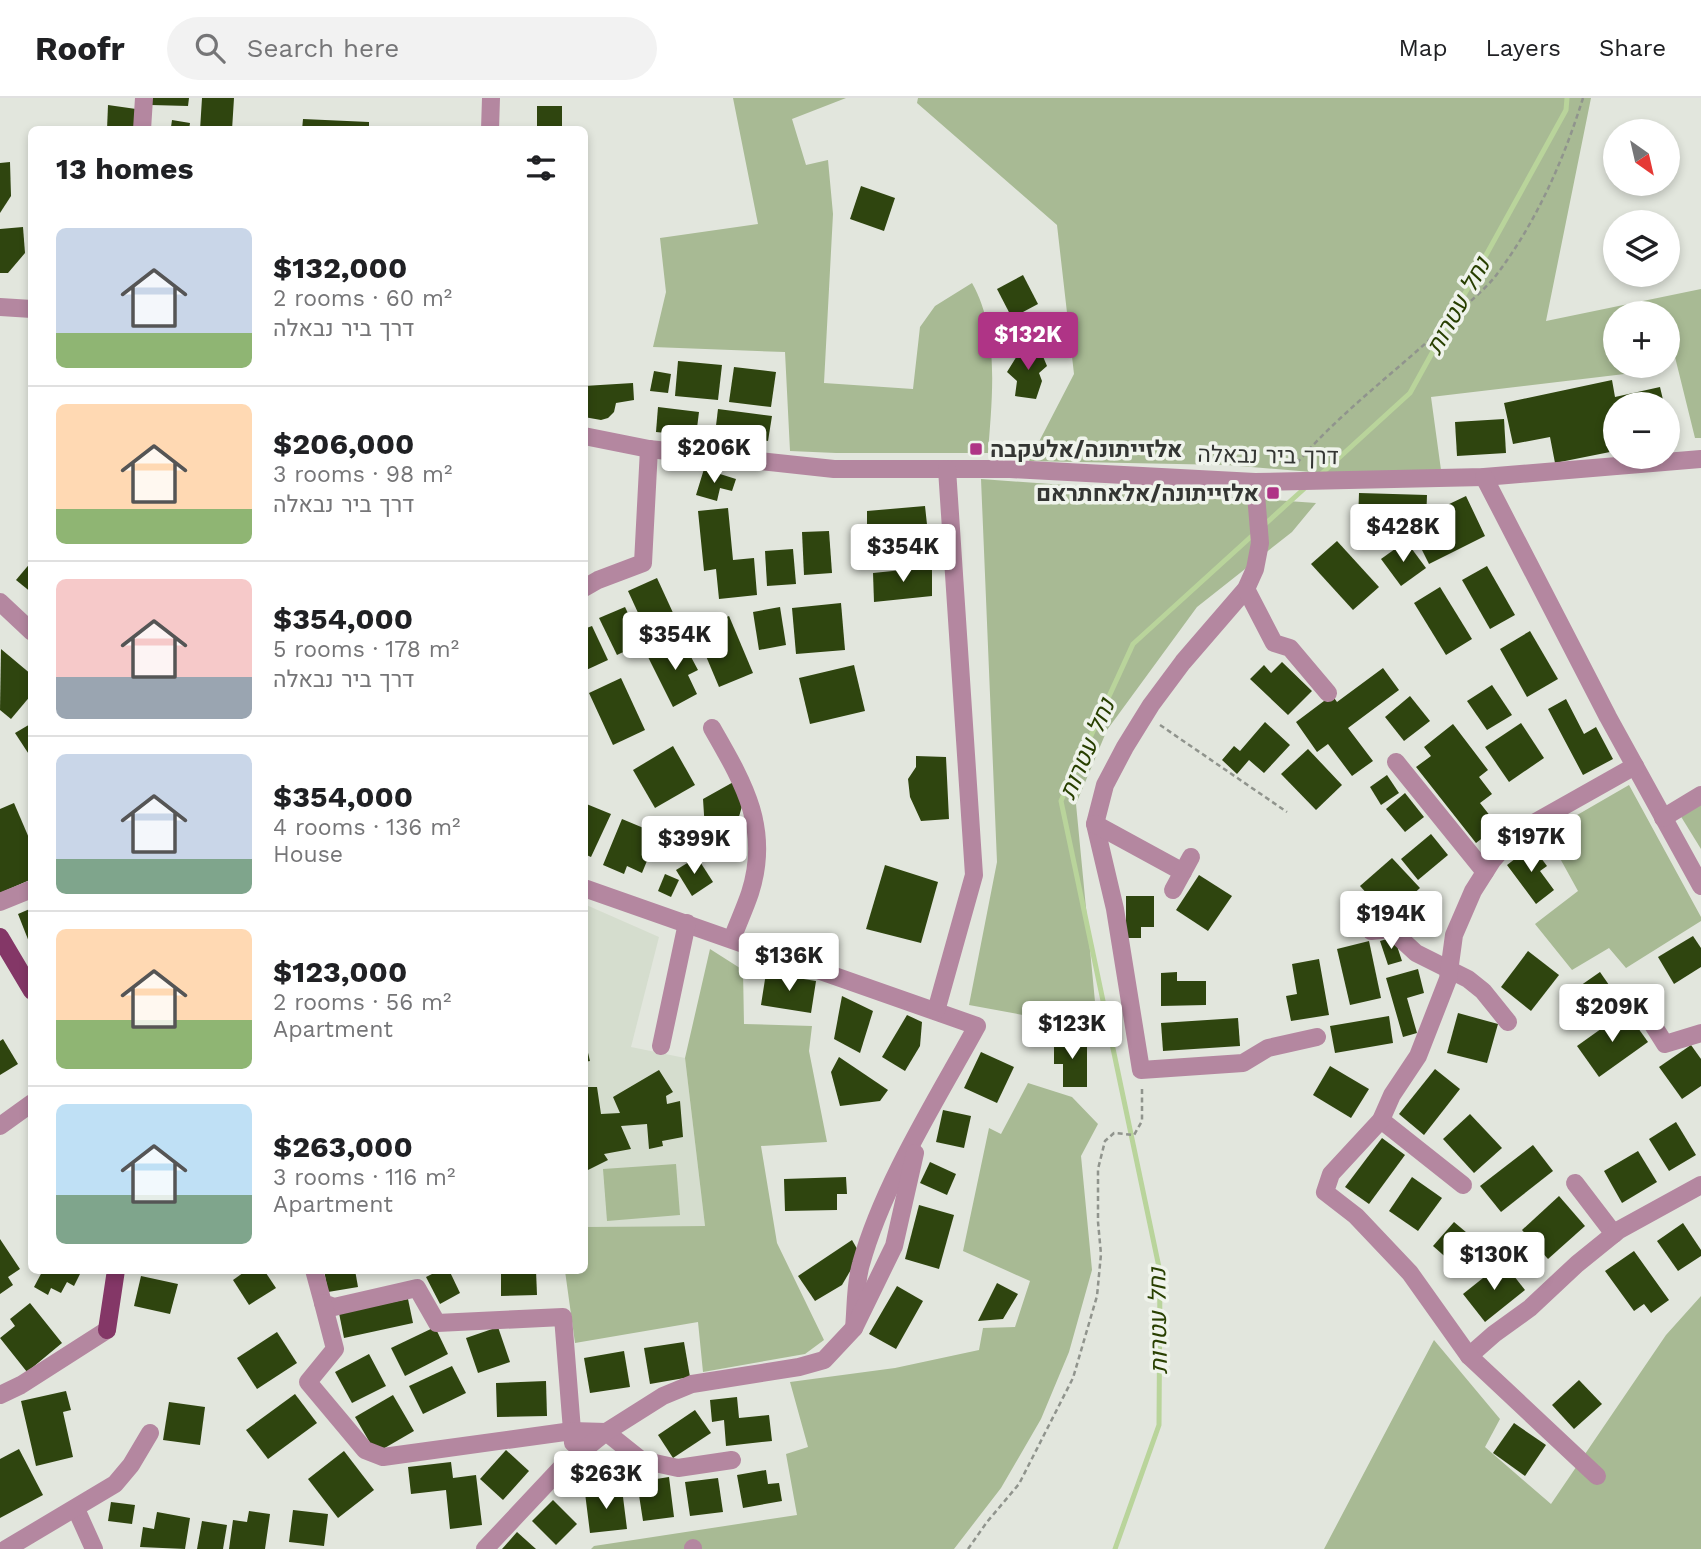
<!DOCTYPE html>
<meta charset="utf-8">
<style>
:root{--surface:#fff;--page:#f2f2f2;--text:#202124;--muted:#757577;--line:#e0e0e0;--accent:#af3486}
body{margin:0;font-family:"Work Sans",Heebo,sans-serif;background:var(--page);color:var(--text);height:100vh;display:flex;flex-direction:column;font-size:26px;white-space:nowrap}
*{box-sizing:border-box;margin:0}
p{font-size:23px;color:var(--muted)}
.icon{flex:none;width:38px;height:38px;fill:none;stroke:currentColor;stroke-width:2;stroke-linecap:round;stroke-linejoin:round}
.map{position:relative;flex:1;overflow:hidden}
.details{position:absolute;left:28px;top:28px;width:560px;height:1148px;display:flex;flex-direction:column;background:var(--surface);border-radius:10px;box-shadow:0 4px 10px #0003}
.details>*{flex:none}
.needle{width:46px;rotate:146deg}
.controls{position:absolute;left:1603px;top:21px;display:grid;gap:14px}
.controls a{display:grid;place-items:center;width:77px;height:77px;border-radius:50%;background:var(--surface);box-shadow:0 4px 10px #0003;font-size:35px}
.price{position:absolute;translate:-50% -60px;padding:0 16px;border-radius:7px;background:#fff;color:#222;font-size:23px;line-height:46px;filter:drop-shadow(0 2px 4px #0008)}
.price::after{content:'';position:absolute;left:50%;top:42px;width:21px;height:16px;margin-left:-10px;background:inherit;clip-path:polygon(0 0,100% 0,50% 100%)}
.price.selected{background:var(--accent);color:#fff}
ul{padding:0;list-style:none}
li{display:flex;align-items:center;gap:21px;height:175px;padding:0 28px}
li+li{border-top:2px solid var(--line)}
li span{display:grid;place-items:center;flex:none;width:196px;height:140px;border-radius:10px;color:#555}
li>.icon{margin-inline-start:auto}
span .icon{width:84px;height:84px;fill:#fffc;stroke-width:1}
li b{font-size:30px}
h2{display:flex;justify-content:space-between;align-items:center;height:84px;padding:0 28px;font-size:30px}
header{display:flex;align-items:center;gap:42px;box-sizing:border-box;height:98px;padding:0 35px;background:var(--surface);border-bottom:2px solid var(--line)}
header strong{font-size:33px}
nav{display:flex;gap:38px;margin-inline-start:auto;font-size:24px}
.search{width:490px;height:63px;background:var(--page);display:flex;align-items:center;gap:18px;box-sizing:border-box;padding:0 24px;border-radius:38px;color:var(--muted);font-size:26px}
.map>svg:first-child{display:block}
.built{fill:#d5ddce}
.green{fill:#a8ba94}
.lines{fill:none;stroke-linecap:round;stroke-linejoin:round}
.stream{stroke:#b9d49b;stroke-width:5}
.building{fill:#2f450f}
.path{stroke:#90948d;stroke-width:2.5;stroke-dasharray:5 3.5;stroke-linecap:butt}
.minor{stroke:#b487a0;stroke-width:18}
.major{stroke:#843767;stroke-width:18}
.poi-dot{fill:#af3486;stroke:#eff3eb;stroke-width:2.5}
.labels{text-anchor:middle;stroke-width:7;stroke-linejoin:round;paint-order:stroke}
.poi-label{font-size:23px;font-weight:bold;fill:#343633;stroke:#eff3eb;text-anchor:start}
.street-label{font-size:23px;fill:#343633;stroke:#eff3eb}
.water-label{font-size:24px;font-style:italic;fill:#283f00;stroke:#eff3eb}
</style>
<header>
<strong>Roofr</strong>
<div class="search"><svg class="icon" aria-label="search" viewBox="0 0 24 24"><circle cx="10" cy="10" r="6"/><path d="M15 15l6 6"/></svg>Search here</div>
<nav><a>Map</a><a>Layers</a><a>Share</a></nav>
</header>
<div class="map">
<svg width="1701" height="1451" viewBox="0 0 1701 1451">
<rect width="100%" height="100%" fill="#e2e6dd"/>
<polygon class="built" points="584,806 659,839 631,949 685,960 705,1128 585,1129"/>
<g class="green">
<path d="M 733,0 L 846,0 L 792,21 L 806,67 L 828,62 L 833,116 L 824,285 L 913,291 L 920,229 L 935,208 L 972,185 C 1000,234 992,301 988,355 L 836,355 L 790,353 L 785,254 L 653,249 L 666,194 L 660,140 L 758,126 Z"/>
<polygon points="918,0 1591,0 1546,223 1701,191 1701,340 1695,340 1675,259 1668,261 1668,215 1615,215 1615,268 1652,268 1633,275 1431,299 1441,372 1347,377 1227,367 1029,363 1074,276 1057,127 917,5"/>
<polygon points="981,381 1316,405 1292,434 1197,509 1107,632 1076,706 1096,914 1055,923 969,907 997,764"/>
<polygon points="1629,687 1701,819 1701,823 1626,870 1609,850 1572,872 1535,826 1578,793 1546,735"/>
<polygon points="1701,704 1701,751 1680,717"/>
<polygon points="710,851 743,872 744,926 812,928 809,953 827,1044 761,1048 777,1145 824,1242 805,1256 703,1274 698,1224 575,1245 565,1173 584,1172 585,1129 705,1128 685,960"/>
<polygon points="1028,985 1072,999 1098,1026 1081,1058 1092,1172 1069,1254 1041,1321 1001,1390 954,1451 591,1451 594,1448 797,1417 786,1356 808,1349 790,1284 895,1270 979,1252 983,1230 1015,1229 1030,1183 963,1153 989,1030 1001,1036"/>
<polygon points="676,1066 680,1117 607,1123 603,1071"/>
<polygon points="1701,1198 1701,1451 1324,1451 1434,1242 1500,1321 1485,1349 1551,1406 1666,1237"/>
</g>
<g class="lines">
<g class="stream">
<polyline points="1319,378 1410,295 1566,12 1567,0"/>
<polyline points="1264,427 1306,389"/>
<polyline points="1115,1451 1159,1327 1160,1174 1061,703 1133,546 1254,436"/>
</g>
</g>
<g class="building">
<polygon points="152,0 189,0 188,8 151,7"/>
<polygon points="202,0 234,0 232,32 200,32"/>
<polygon points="108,7 136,11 135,32 107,32"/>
<rect x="537" y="8" width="25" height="24"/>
<polygon points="303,21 369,24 369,32 302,32"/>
<polygon points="172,22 190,25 189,32 152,32 152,28 171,29"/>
<polygon points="10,64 11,98 0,115 0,65"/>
<polygon points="861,88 895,100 884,133 850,121"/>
<polygon points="23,129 25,155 8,175 0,175 0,131"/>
<polygon points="1023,177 1038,206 1012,220 997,191"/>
<polygon points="1039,249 1047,268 1039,275 1042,283 1036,301 1015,298 1017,283 1007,274 1020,253"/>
<polygon points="678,263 722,267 718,302 675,298"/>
<polygon points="734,269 776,274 771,309 729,304"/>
<polygon points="654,273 671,276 668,295 650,293"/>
<polygon points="1612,282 1615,299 1660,289 1664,306 1615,306 1615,353 1555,365 1550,339 1513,346 1504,305"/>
<polygon points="633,285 634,302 616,305 614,314 608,320 601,322 584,319 584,288"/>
<polygon points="658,309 699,314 696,338 656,334"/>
<polygon points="718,311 772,318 768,343 715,336"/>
<polygon points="1504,321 1506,355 1457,358 1455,324"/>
<polygon points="704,371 736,381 732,393 720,390 717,403 696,397"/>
<polygon points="1359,395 1427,397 1426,426 1358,424"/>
<polygon points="1466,398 1485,438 1429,466 1415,438 1451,420 1445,408"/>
<polygon points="925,408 930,454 853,460 852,429 867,428 867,413"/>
<polygon points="728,410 733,462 754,460 757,497 719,501 716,471 704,473 698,413"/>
<polygon points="829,433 832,475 804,477 802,434"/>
<polygon points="1337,443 1379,489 1353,512 1311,466"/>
<polygon points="1406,443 1426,470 1401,488 1381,461"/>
<polygon points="793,451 796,486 767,488 765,453"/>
<polygon points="32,463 32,495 16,482"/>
<polygon points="1487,468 1515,517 1490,531 1462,482"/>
<polygon points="932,469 932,498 874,504 873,475"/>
<polygon points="657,480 680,530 651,543 628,493"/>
<polygon points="1440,489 1472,541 1446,557 1414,505"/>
<polygon points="841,505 845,552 796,556 792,510"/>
<polygon points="625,509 642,545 617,557 599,520"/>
<polygon points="780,509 786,547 759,552 753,514"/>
<polygon points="729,518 753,575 719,589 695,532"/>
<polygon points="592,528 608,562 584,573 584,531"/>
<polygon points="1530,533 1558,581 1527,599 1500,551"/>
<polygon points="682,542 698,572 688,577 697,596 673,609 648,559"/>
<polygon points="1,551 32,577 32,596 11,621 0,612"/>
<polygon points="1282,564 1312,593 1288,617 1250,581 1264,567 1271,575"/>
<polygon points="854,567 865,613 810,626 799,580"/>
<polygon points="1383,570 1399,592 1348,630 1373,663 1352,678 1328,646 1317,654 1296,624 1332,597 1337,604"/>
<polygon points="621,580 645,632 613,647 589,595"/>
<polygon points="1492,587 1512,617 1487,632 1467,603"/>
<polygon points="1410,598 1430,623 1404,643 1385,619"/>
<polygon points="1566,601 1584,636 1596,629 1613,661 1583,677 1548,611"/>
<polygon points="1265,624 1290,647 1264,675 1249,662 1237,676 1222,662 1234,648 1240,653"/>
<polygon points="32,625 32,661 15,635"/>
<polygon points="1521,625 1544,660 1509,684 1485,649"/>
<polygon points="1453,626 1488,672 1479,679 1492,696 1480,705 1498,728 1476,745 1416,669 1431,658 1424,649"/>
<polygon points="673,648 695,687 655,710 633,672"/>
<polygon points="1308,651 1342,687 1316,712 1281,676"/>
<polygon points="916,658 946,659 949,721 921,723 910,699 908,681 916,669"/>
<polygon points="1387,677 1399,695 1381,707 1370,689"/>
<polygon points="737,682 745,698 738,722 733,728 741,742 739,753 726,761 705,732 703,701"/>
<polygon points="1405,695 1424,719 1405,734 1386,711"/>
<polygon points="14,705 32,747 32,781 0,795 0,711"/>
<polygon points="584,705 611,716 591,759 584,756"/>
<polygon points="622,721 658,736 642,775 627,768 624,776 603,767"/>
<polygon points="1431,736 1448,757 1418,782 1401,761"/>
<polygon points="1532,748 1547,768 1540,773 1554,792 1536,806 1507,767"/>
<polygon points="697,759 713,784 692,798 676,772"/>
<polygon points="1392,760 1420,790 1388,819 1360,788"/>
<polygon points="885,767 938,784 921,845 866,831"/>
<polygon points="665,776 679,782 671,799 658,793"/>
<polygon points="1199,777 1232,798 1208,833 1176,812"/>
<polygon points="1126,798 1154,798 1154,829 1141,829 1141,840 1126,840"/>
<polygon points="32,810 32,849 31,849 18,816"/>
<polygon points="1693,838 1701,850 1701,869 1674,886 1658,859"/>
<polygon points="1394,839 1402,863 1388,867 1380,843"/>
<polygon points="1369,843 1381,900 1350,907 1337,851"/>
<polygon points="1528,853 1559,877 1531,913 1501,889"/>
<polygon points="1319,861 1329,917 1291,923 1286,898 1297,896 1292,866"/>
<polygon points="1418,871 1424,895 1407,900 1417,935 1403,939 1386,880"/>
<polygon points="1177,874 1177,883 1206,883 1206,907 1161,908 1161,875"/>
<polygon points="1600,874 1618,900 1586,923 1567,897"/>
<polygon points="766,875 816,883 811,915 761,907"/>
<polygon points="842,898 873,913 860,955 834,941"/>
<polygon points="1626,913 1648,944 1599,979 1577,948"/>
<polygon points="1458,915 1498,926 1487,965 1447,955"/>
<polygon points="907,917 922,924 920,948 905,973 882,959"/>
<polygon points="1389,918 1393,945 1335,955 1330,928"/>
<polygon points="1238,920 1240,948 1163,953 1161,925"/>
<polygon points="584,938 590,963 584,964"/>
<polygon points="3,941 18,966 0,977 0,943"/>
<polygon points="1087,941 1087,989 1063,989 1063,966 1054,966 1054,942"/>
<polygon points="1691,947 1701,961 1701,988 1682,1001 1659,969"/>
<polygon points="981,954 1014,969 997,1005 964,990"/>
<polygon points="839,959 888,992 880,1003 840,1008 831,974"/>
<polygon points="1330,968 1369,991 1351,1020 1313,997"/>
<polygon points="1435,971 1460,991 1424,1037 1399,1016"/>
<polygon points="659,972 673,994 666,998 667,1006 680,1003 683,1039 662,1043 663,1048 649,1051 647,1026 621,1028 631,1051 604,1056 608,1062 584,1074 584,989 597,989 601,1016 620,1015 613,999"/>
<polygon points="943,1012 971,1018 964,1050 936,1044"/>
<polygon points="1470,1016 1502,1050 1474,1075 1443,1041"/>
<polygon points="1676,1024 1696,1057 1669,1073 1649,1041"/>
<polygon points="1382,1040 1405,1057 1369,1106 1345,1089"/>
<polygon points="1533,1047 1553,1073 1501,1114 1480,1088"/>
<polygon points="1638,1053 1657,1084 1622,1105 1604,1073"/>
<polygon points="930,1064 956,1076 947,1097 920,1085"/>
<polygon points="846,1079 847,1096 837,1096 837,1112 785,1113 784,1081"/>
<polygon points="1412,1079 1442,1100 1418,1133 1389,1113"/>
<polygon points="1559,1098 1585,1128 1548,1161 1522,1132"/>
<polygon points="919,1107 954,1117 939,1171 905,1161"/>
<polygon points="1454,1124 1479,1145 1458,1170 1433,1148"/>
<polygon points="1683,1125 1701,1152 1701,1158 1678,1173 1657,1143"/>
<polygon points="0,1141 20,1171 8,1179 13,1187 0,1196"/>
<polygon points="852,1142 860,1156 842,1187 815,1203 798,1178"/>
<polygon points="1634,1153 1669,1202 1651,1215 1644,1206 1634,1213 1605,1173"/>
<polygon points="1503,1164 1525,1192 1485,1224 1463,1196"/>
<polygon points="43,1172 82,1172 74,1188 67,1184 61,1195 51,1190 48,1197 34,1189"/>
<polygon points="247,1172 264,1172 276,1190 249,1207 233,1182"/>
<polygon points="324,1172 355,1172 358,1189 328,1194"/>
<polygon points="440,1172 449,1172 460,1195 440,1206 426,1179"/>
<polygon points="501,1172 536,1172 537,1197 501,1198"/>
<polygon points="141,1178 178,1186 170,1216 134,1208"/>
<polygon points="997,1185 1018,1196 1003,1221 978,1223"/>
<polygon points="897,1188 923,1203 896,1251 869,1236"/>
<polygon points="408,1201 413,1225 344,1240 339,1215"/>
<polygon points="30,1205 62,1245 27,1274 0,1240 15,1228 10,1221"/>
<polygon points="435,1229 448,1256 405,1278 391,1250"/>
<polygon points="498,1229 510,1264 478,1275 466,1240"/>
<polygon points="277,1234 297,1265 257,1291 237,1260"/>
<polygon points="684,1244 690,1279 650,1286 644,1250"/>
<polygon points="624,1253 630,1289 590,1295 584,1260"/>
<polygon points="369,1256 386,1288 352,1305 335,1274"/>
<polygon points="452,1268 466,1295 423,1316 409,1288"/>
<polygon points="1579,1282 1602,1306 1574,1331 1552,1307"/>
<polygon points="546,1283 547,1318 497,1319 496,1285"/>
<polygon points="66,1293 71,1312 63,1314 73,1359 36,1368 21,1303"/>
<polygon points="295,1296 317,1325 268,1361 246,1332"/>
<polygon points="393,1297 414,1333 376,1355 355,1319"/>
<polygon points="737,1299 739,1320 769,1317 772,1343 726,1348 724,1322 712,1324 710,1302"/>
<polygon points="169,1304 205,1309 200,1347 163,1342"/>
<polygon points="695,1312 711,1335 673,1360 658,1337"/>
<polygon points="1514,1325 1546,1347 1525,1378 1493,1355"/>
<polygon points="19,1351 43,1397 0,1420 0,1361"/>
<polygon points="506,1352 529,1373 503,1402 480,1381"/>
<polygon points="344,1353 374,1392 338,1420 308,1381"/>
<polygon points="451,1364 453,1380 476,1377 482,1427 450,1431 446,1392 411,1396 408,1369"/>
<polygon points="766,1372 768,1386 779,1385 782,1403 743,1410 737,1377"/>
<polygon points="669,1379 674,1419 643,1423 637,1384"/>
<polygon points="718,1380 723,1414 690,1418 685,1384"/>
<polygon points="622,1391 627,1431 590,1435 585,1395"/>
<polygon points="553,1402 577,1426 556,1447 532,1423"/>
<polygon points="111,1404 135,1407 132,1426 108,1423"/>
<polygon points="293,1412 328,1416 324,1448 289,1444"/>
<polygon points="249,1413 270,1416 265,1451 229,1451 233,1422 247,1424"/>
<polygon points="157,1414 190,1420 185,1451 140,1449 143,1429 154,1431"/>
<polygon points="202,1423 227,1427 223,1451 197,1451"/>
<polygon points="517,1434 536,1451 502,1451"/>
</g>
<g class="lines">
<g class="path">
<path d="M 1297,365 C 1344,310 1404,268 1456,217 C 1468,205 1483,193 1494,180 C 1535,127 1563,64 1583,0"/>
<polyline points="1160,627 1287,714"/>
<polyline points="968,1451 987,1424 1019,1386 1073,1280 1097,1198 1101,1156 1098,1124 1098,1071 1105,1043 1114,1035 1134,1037 1142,1023 1142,989"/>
</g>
<g class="minor">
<polyline points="142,32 144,0"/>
<polyline points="490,32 491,0"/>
<polyline points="0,209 32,211"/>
<polyline points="584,338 649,351 834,371 1010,371 1255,384 1484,379 1701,361"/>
<polyline points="1484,379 1608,619 1701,788"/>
<polyline points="1255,384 1260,445 1255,471 1246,491 1183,564 1151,607 1125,649 1105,687 1095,726 1115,811 1141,972 1243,965 1268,950 1317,939"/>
<polyline points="584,490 598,482 643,465 649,351"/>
<polyline points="1246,491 1274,545 1290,550 1328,595"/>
<polyline points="0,504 32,534"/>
<path d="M 712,630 C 743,684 771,730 750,795 C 745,810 738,825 732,841"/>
<polyline points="1396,664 1485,774"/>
<polyline points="1663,720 1701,697"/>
<polyline points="1095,726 1183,774"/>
<path d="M 584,790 L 977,928 C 937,1001 883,1086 861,1166 C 855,1186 856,1210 854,1230"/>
<polyline points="1173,792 1191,759"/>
<polyline points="0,804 32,791"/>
<polyline points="1371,833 1390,831 1416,855 1468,881 1483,893 1508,924"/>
<polyline points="1643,911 1665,946 1701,935"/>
<polyline points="936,913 974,777 947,371"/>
<polyline points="661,948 687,825"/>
<polyline points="1381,1022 1463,1087"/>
<polyline points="0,1028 32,1005"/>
<polyline points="1575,1085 1614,1136"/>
<polyline points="314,1172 323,1205 334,1209 417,1190 437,1225 563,1219 573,1345"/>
<polyline points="323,1205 335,1251 308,1284 365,1352 383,1359 572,1333 606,1334 641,1362 678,1370 732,1362"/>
<polyline points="1469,1258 1494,1236 1530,1210 1577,1166 1619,1132 1701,1087"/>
<polyline points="0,1297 21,1287 107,1232"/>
<polyline points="1597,1378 1469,1258 1410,1175 1356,1118 1325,1094 1331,1076 1381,1022 1392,997 1418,958 1448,881 1454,837 1473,793 1492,763 1516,735 1635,668"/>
<polyline points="76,1411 94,1451"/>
<polyline points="693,1450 693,1451"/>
<polyline points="6,1451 115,1386 131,1367 150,1335"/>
<polyline points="485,1451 561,1370 606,1334 663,1298 692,1286 799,1269 824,1262 854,1230 894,1148 915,1055"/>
</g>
<g class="major">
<polyline points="0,839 32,893"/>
<polyline points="107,1232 116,1172"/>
</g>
</g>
<g class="poi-dot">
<rect x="969" y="344" width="14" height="14" rx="3.5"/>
<rect x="1266" y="388" width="14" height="14" rx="3.5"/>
</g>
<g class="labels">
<g class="poi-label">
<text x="990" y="359">אלזייתונה/אלעקבה</text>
<text x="1259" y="403" text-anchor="end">אלזייתונה/אלאחתראם</text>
</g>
<g class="street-label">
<text transform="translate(1268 357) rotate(1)" y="8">דרך ביר נבאלה</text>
</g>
<g class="water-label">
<text transform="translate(1458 208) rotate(-61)" y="8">נחל עטרות</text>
<text transform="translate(1087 651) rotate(-67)" y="8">נחל עטרות</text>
<text transform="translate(1158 1223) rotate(-91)" y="8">נחל עטרות</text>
</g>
</g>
</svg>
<div class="controls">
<a><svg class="needle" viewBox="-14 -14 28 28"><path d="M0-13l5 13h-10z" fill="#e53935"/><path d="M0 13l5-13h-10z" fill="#757577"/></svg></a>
<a><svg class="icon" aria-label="layers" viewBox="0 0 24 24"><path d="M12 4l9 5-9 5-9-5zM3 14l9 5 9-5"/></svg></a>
<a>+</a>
<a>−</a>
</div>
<b class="price selected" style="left:1028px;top:274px">$132K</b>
<b class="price" style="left:714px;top:387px">$206K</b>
<b class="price" style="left:1403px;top:466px">$428K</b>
<b class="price" style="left:903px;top:486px">$354K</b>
<b class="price" style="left:675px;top:574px">$354K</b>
<b class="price" style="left:1531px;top:776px">$197K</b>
<b class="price" style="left:694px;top:778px">$399K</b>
<b class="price" style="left:1391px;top:853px">$194K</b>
<b class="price" style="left:789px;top:895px">$136K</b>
<b class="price" style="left:1612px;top:946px">$209K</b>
<b class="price" style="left:1072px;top:963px">$123K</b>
<b class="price" style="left:1494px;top:1194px">$130K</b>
<b class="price" style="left:606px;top:1413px">$263K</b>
<section class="details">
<h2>13 homes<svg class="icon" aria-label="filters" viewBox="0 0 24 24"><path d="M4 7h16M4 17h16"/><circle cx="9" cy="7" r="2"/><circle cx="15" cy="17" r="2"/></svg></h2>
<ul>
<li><span style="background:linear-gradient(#c9d6e8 75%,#8fb573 0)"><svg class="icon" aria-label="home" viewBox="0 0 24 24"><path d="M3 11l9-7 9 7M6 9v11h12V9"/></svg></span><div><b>$132,000</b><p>2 rooms · 60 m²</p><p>דרך ביר נבאלה</p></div></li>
<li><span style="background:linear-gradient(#ffd9b3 75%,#8fb573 0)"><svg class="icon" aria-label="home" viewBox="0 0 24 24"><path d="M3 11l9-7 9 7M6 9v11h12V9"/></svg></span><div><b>$206,000</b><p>3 rooms · 98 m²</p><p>דרך ביר נבאלה</p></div></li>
<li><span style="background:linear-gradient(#f6c9c9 70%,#9aa5b1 0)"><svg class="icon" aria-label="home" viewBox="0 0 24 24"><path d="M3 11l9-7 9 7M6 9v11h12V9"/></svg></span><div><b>$354,000</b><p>5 rooms · 178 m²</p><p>דרך ביר נבאלה</p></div></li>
<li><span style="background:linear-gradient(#c9d6e8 75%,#7fa58c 0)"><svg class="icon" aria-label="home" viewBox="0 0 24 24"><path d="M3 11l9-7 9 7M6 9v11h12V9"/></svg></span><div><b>$354,000</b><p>4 rooms · 136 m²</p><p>House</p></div></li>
<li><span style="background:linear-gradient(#ffd9b3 65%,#8fb573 0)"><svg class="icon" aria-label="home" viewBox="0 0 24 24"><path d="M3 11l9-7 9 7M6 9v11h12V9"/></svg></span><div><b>$123,000</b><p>2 rooms · 56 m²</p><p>Apartment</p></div></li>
<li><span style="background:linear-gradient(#bfe0f5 65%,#7fa58c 0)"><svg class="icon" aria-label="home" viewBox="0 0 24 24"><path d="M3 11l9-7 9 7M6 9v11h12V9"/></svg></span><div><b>$263,000</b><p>3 rooms · 116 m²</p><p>Apartment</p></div></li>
</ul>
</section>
</div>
